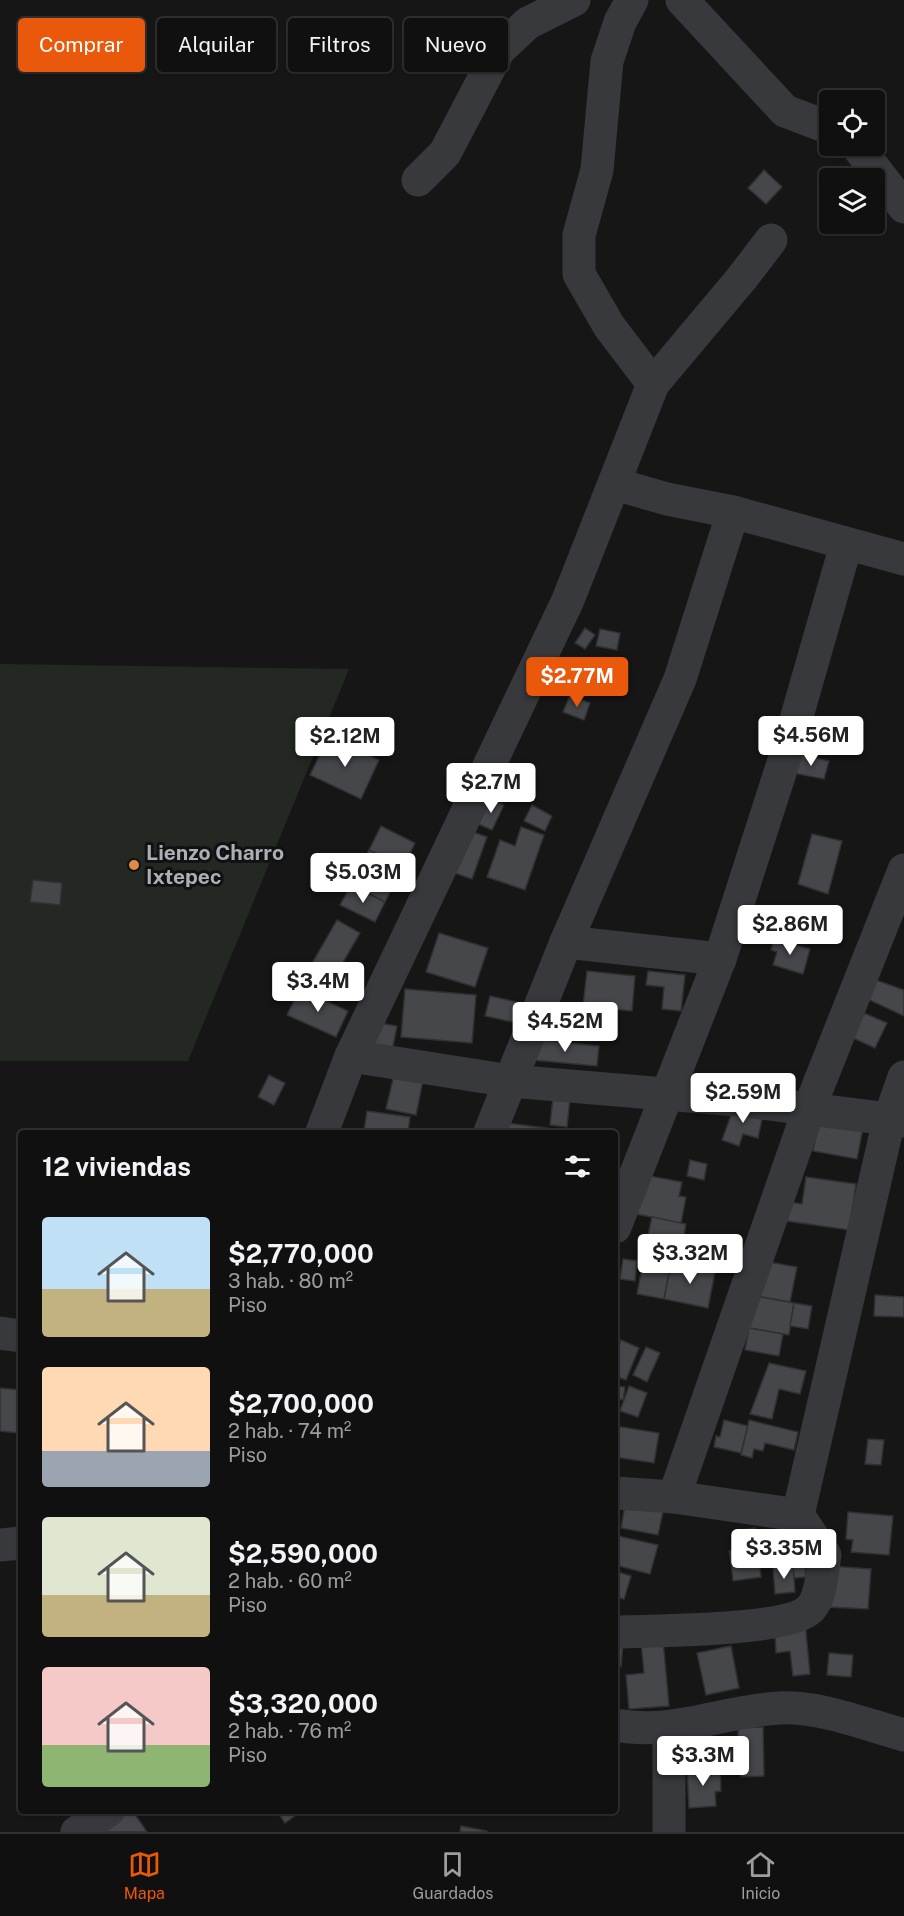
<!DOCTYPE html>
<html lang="es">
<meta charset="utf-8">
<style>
:root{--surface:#101011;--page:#19191a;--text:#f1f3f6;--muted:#9c9d9f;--line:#303031;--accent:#ea580c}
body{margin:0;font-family:"Public Sans",sans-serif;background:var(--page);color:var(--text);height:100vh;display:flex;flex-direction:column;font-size:22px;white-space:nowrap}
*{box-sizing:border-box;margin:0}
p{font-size:20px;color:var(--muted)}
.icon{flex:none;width:33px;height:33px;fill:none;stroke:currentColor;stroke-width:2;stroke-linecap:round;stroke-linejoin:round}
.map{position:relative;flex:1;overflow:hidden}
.details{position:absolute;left:18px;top:1130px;width:600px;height:684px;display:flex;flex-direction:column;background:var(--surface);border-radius:6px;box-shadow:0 2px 4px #0004,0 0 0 2px var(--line)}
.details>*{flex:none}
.hud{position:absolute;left:18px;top:18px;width:600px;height:54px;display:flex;gap:12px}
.fabs{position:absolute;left:819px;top:90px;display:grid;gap:12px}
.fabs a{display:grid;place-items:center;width:66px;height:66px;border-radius:6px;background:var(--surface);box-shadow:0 2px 4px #0004,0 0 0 2px var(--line);font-size:30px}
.price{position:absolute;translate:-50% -51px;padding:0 14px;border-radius:6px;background:#fff;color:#222;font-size:20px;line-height:39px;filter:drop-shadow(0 2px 3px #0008)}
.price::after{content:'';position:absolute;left:50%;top:36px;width:18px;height:14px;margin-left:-9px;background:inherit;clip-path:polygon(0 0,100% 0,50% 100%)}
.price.current{background:var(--accent);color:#fff}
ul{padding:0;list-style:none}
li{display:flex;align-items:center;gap:18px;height:150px;padding:0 24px}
li span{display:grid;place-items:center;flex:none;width:168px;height:120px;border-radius:6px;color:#555}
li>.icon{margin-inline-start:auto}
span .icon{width:72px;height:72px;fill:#fffc;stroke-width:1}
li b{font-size:26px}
h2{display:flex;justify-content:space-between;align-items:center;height:72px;padding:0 24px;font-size:26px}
.pill{padding:0 21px;border-radius:6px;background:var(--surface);box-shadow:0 2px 4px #0004,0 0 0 2px var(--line);font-size:21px;line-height:54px}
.pill.current{background:var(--accent);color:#fff}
.dock{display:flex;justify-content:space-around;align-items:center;height:84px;border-top:2px solid var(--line);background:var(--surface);font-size:16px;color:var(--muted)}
.dock a{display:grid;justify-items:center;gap:3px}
.dock .current{color:var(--accent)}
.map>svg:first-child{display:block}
.green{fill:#232922}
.building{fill:#45474a;stroke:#303133;stroke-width:1.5}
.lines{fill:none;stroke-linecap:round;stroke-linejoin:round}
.minor{stroke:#37393c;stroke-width:33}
.poi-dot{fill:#dd8c48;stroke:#111112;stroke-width:2}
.labels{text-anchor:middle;stroke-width:6;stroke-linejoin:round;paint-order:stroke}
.poi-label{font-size:21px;font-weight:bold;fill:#a9b0b6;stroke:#111112;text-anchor:start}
</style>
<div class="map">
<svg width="904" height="1832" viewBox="0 0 904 1832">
<rect width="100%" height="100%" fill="#161617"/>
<polygon class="green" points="0,664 349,669 188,1061 0,1061"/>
<g class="building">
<polygon points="764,170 782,187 766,204 748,188"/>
<polygon points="585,628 595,635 585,649 575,643"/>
<polygon points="600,629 620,633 617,650 596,646"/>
<polygon points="570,695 590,703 584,720 563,712"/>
<polygon points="329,736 379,760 361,799 310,775"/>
<polygon points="798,754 829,761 824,779 793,773"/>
<polygon points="490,799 504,805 492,830 478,824"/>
<polygon points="532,805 552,816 545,831 524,821"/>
<polygon points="381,826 415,843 403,867 369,850"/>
<polygon points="521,827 544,835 525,890 487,877 500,840 515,846"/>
<polygon points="470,831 487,837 472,879 455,873"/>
<polygon points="812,834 842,841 828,894 798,884"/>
<polygon points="369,850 403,867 385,902 351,885"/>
<polygon points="33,880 62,883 60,905 30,902"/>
<polygon points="351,885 385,902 375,922 340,905"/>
<polygon points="337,920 360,933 334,978 311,965"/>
<polygon points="439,933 488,948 475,987 426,972"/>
<polygon points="774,939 810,949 803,974 773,965 777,952 771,950"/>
<polygon points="587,971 635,976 632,1011 583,1006"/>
<polygon points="648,971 685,975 681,1011 662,1009 664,987 646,985"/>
<polygon points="873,979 904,990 904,1016 863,997"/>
<polygon points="300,989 348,1011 336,1037 287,1015"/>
<polygon points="405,989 476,995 472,1043 401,1037"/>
<polygon points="490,996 521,1003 517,1023 485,1016"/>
<polygon points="864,1013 887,1023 875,1048 853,1038"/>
<polygon points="379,1023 397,1026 392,1051 374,1048"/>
<polygon points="534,1039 599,1046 597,1066 532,1060"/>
<polygon points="395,1070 424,1076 416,1115 386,1109"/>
<polygon points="269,1075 285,1083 274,1105 258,1097"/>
<polygon points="554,1088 571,1089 567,1127 550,1125"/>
<polygon points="735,1104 764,1110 758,1138 743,1134 739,1146 722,1140"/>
<polygon points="367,1111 410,1117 408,1132 364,1131"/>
<polygon points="819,1120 863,1128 857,1159 813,1151"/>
<polygon points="499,1122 553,1129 552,1132 494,1132"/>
<polygon points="690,1160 707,1164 704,1180 687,1176"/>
<polygon points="639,1174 682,1182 679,1196 686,1197 681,1223 631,1213"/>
<polygon points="806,1177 856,1184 849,1230 787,1221 790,1202 802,1204"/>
<polygon points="652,1217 686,1224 683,1241 648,1235"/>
<polygon points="659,1237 679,1240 676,1256 656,1252"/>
<polygon points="623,1259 637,1261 635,1281 620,1279"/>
<polygon points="763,1261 797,1267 790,1302 757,1296"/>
<polygon points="643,1263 670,1269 664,1299 637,1294"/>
<polygon points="671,1263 715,1272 708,1308 664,1299"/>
<polygon points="750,1295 794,1303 789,1335 749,1328"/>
<polygon points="875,1295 904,1297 904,1317 874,1316"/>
<polygon points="794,1303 812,1306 808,1329 790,1326"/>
<polygon points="749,1328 783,1334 779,1356 745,1350"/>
<polygon points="621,1340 639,1348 626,1380 615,1376 615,1356"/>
<polygon points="646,1347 660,1353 647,1382 633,1375"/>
<polygon points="769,1363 806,1371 800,1394 779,1389 772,1419 750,1414"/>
<polygon points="615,1386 625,1387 623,1400 615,1398"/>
<polygon points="629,1386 647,1393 638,1417 620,1411"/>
<polygon points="0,1388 21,1390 18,1433 0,1431"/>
<polygon points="724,1420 748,1426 741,1453 714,1447 716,1436 720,1437"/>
<polygon points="749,1420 798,1432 794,1450 765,1443 763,1451 754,1449 752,1458 741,1455"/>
<polygon points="615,1426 659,1433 654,1463 615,1457"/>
<polygon points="868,1439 884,1440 881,1465 865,1464"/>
<polygon points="626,1499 664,1507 658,1535 621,1528"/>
<polygon points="848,1512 893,1516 889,1555 851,1552 853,1540 846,1539"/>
<polygon points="755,1528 757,1547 737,1550 735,1531"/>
<polygon points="618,1536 658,1545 650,1574 615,1565"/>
<polygon points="757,1547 759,1559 731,1563 729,1551"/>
<polygon points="804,1554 806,1577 794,1578 793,1566 788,1566 788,1555"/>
<polygon points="759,1559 761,1577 733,1581 731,1563"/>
<polygon points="793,1566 795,1592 775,1594 773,1567"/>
<polygon points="830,1566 871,1569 868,1609 827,1607"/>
<polygon points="615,1571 631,1576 624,1599 615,1597"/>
<polygon points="805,1622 810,1674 793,1676 790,1651 776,1653 775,1634"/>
<polygon points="663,1640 669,1706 629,1709 626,1675 644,1673 641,1642"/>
<polygon points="615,1642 623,1643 621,1667 615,1667"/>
<polygon points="731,1646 739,1688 706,1695 697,1653"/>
<polygon points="829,1653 853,1655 851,1677 827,1675"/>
<polygon points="763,1727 764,1776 741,1777 740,1764 729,1765 729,1743 738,1742 738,1728"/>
<polygon points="720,1767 721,1791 715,1792 716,1806 689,1808 687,1769"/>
<polygon points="123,1810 132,1810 147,1832 96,1832"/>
<polygon points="276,1810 303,1810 285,1823"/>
<polygon points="461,1826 487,1831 487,1832 460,1832"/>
</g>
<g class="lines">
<g class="minor">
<polyline points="632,0 620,22 607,61 597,170 579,235 579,274 609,326 653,384"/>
<polyline points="682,0 785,111 830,128"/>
<polyline points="857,146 904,207"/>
<polyline points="418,180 445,153 499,50 528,23 574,0"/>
<polyline points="733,512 904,559"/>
<polyline points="566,942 720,959"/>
<polyline points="351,1056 510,1081 737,1100 904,1121"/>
<polyline points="322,1132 351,1056 568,600 653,384 742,278 771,240"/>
<polyline points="490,1132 566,942 680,679 733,512 667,499 615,484"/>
<polyline points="615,1227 720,959 787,751 846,545"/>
<polyline points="0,1333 21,1336"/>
<polyline points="615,1493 674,1497 798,1515"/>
<polyline points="674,1497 809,1109 904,870"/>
<polyline points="0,1545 21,1543"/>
<path d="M 615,1632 C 649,1631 791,1631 811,1608 C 822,1595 822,1572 825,1555 L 798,1515 L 889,1120 L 904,1077"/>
<path d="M 615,1725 C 672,1736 723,1711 779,1708 C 820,1706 864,1724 904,1735"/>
<polyline points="669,1728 669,1832"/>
<polyline points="77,1832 109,1810"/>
</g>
</g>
<circle class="poi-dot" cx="134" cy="865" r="6"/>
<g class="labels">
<g class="poi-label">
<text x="146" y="860">Lienzo Charro<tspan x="146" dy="24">Ixtepec</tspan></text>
</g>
</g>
</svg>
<div class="fabs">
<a><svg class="icon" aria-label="locate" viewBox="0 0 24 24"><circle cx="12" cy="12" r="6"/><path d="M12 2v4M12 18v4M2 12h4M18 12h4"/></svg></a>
<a><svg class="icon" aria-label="layers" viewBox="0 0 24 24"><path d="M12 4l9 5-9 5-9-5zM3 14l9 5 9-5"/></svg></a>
</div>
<b class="price current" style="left:577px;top:708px">$2.77M</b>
<b class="price" style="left:811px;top:767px">$4.56M</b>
<b class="price" style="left:345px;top:768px">$2.12M</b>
<b class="price" style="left:491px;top:814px">$2.7M</b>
<b class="price" style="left:363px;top:904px">$5.03M</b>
<b class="price" style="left:790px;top:956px">$2.86M</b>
<b class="price" style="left:318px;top:1013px">$3.4M</b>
<b class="price" style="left:565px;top:1053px">$4.52M</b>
<b class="price" style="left:743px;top:1124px">$2.59M</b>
<b class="price" style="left:690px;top:1285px">$3.32M</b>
<b class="price" style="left:784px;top:1580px">$3.35M</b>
<b class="price" style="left:703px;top:1787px">$3.3M</b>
<div class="hud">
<a class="pill current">Comprar</a>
<a class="pill">Alquilar</a>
<a class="pill">Filtros</a>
<a class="pill">Nuevo</a>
</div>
<section class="details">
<h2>12 viviendas<svg class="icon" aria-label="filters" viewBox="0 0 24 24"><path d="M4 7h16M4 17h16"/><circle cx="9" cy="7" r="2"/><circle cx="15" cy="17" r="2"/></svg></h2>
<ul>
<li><span style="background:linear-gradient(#bfe0f5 60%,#c2b280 0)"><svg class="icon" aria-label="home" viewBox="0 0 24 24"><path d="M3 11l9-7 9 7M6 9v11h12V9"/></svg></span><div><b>$2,770,000</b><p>3 hab. · 80 m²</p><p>Piso</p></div></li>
<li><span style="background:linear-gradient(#ffd9b3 70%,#9aa5b1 0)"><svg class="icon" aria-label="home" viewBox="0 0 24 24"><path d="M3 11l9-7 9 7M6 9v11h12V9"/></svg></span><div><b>$2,700,000</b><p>2 hab. · 74 m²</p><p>Piso</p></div></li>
<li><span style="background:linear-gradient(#dfe7d0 65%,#c2b280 0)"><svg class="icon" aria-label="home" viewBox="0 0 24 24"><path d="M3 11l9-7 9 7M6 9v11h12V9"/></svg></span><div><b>$2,590,000</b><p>2 hab. · 60 m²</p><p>Piso</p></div></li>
<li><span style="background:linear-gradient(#f6c9c9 65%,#8fb573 0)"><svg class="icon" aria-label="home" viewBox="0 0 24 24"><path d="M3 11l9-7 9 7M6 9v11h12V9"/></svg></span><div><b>$3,320,000</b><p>2 hab. · 76 m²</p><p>Piso</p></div></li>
</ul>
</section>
</div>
<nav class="dock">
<a class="current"><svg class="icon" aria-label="map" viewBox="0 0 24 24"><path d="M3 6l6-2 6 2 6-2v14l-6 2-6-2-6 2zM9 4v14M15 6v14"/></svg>Mapa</a>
<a><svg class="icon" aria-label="saved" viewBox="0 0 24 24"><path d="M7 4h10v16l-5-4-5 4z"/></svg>Guardados</a>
<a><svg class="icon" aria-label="home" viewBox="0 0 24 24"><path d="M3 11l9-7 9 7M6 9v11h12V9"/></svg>Inicio</a>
</nav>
